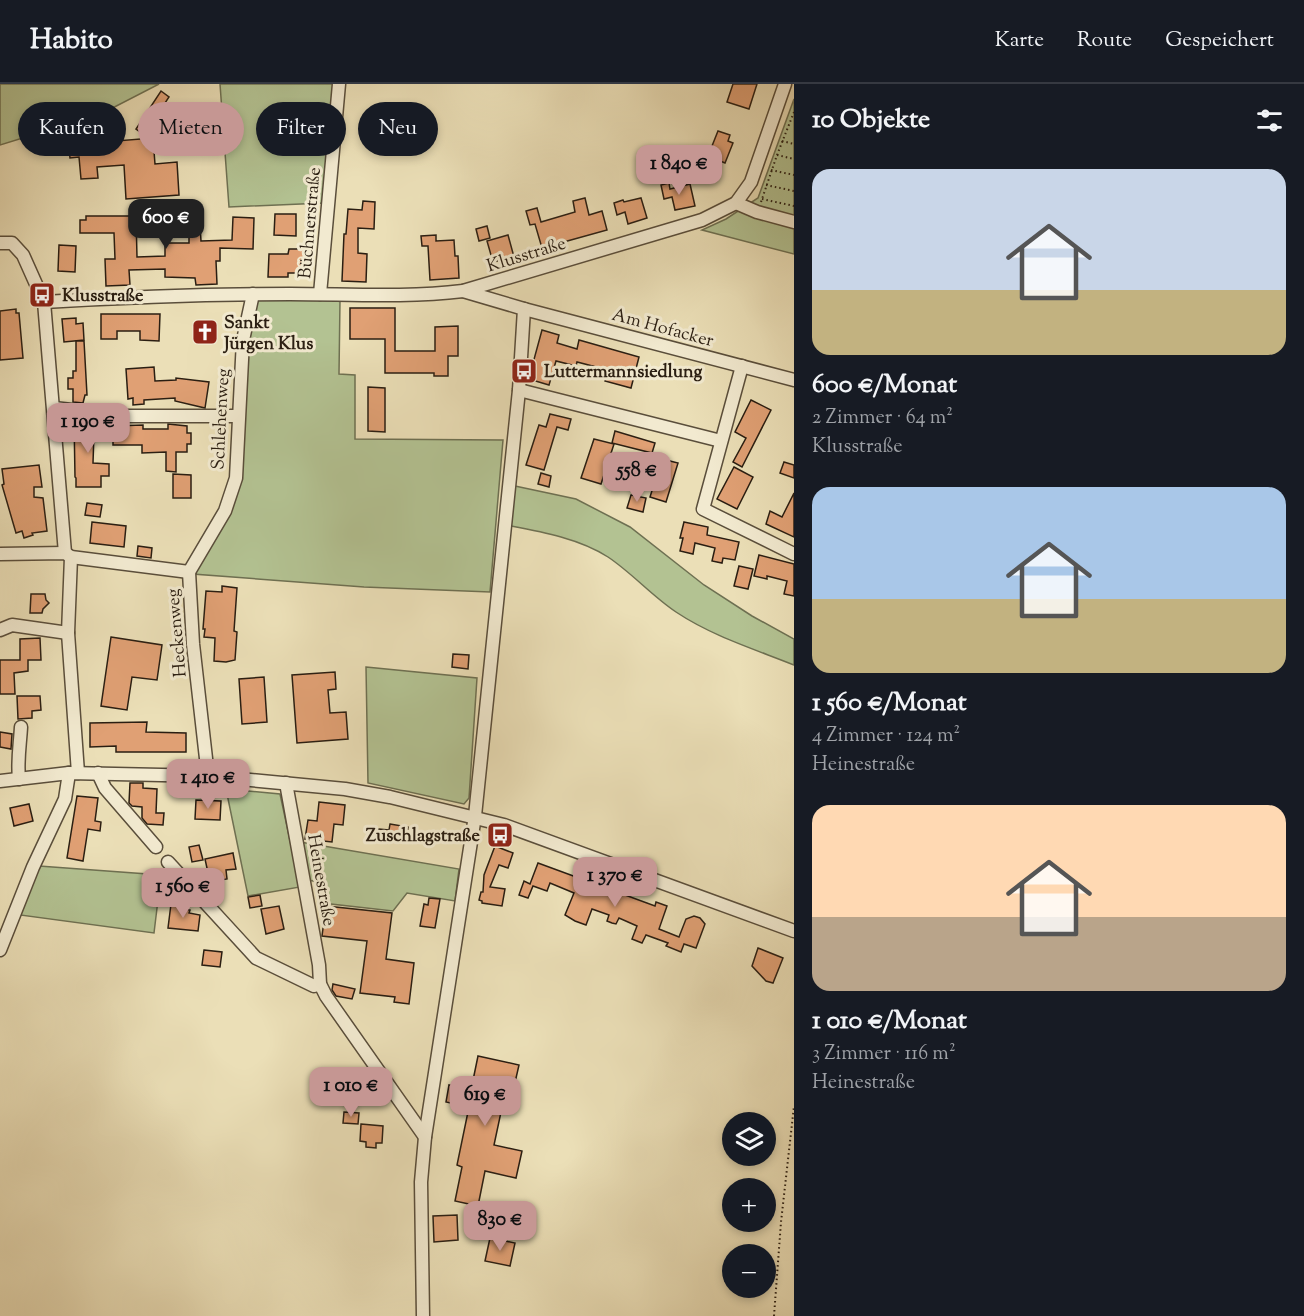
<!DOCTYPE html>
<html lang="de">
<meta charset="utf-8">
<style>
:root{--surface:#171b24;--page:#20242c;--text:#f1f3f6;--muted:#9ea1a6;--line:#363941;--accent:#c59692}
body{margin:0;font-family:"Sorts Mill Goudy",serif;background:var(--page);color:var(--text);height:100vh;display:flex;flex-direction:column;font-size:22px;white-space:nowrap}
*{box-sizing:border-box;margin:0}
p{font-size:20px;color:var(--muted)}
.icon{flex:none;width:33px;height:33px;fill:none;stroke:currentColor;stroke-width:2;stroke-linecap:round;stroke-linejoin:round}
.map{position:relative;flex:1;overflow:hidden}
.details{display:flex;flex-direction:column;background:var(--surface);width:510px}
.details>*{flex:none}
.hud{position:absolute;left:18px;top:18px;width:570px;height:54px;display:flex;gap:12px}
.buttons{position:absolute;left:722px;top:1028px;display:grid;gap:12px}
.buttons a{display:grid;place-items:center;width:54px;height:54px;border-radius:50%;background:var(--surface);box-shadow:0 3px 9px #0003;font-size:30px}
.price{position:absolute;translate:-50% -51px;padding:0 14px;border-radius:12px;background:var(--accent);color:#111;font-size:20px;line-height:39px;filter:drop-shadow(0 2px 3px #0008)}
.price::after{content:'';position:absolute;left:50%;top:36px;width:18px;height:14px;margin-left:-9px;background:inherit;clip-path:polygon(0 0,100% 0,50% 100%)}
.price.current{background:#222;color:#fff}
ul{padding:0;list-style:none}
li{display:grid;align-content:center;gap:12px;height:318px;padding:0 18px}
li span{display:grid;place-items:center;height:186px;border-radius:18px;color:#555}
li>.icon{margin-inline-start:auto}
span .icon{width:108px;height:108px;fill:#fffc;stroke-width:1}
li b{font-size:26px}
h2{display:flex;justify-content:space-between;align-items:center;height:72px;padding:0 18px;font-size:26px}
.chip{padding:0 21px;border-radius:27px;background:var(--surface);box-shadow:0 3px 9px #0003;font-size:21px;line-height:54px}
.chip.current{background:var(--accent);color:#111}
header{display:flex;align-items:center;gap:36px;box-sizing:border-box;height:84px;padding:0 30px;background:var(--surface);border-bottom:2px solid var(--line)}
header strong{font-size:28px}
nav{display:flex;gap:33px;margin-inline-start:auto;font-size:21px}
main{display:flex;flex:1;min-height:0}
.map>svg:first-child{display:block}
.green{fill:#b3c292;stroke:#6e7052;stroke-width:1.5}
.building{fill:#e0a074;stroke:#2a1e12;stroke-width:1.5}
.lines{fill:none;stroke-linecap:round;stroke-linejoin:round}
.minor-casing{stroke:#5a4e3b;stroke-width:15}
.path{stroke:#2a1e12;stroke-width:2;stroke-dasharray:1.5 3;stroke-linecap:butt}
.minor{stroke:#f2ead0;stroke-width:12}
.labels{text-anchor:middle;stroke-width:6;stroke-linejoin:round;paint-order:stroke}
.street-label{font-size:18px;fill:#2a1e12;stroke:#f2ead0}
.poi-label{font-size:18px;font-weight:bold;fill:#2a1e12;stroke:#f2ead0;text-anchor:start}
</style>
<header>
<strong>Habito</strong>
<nav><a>Karte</a><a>Route</a><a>Gespeichert</a></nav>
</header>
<main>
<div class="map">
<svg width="794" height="1232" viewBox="0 0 794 1232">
<rect width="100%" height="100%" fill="#ebdfb7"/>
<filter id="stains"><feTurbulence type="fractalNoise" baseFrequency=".00333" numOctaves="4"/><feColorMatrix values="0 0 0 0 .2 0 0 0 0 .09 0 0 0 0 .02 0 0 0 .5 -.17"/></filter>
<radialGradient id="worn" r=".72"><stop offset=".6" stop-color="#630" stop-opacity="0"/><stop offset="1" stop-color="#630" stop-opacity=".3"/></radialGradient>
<g class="green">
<polygon points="0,0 159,0 97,32 39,41 39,49 0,61"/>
<polygon points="220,0 333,0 324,119 229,123"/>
<polygon points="794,15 794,170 702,146 726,135 758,114"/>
<polygon points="256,214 340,216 339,290 355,291 355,355 503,356 490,508 364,503 193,490 227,428 246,256"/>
<path d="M 515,402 L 576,415 L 630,443 L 704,501 L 752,532 L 794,555 L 794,581 C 754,565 712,552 676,528 C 652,512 632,489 608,473 C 580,455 543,448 511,442 Z"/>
<polygon points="366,583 477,594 469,714 464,720 368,699"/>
<polygon points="226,705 280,710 300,803 248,812"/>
<polygon points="300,758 459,785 455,817 407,809 393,827 322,819 320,798 307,796"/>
<polygon points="39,782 161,791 154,849 20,831"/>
</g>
<g class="building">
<polygon points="733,0 757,0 749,25 727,18"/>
<polygon points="161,7 169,13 144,51 136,45"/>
<polygon points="78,46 79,60 153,54 155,80 177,78 179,111 126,115 124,81 97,83 98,94 81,95 79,73 70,74 67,47"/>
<polygon points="718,47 730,51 728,57 733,59 725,79 708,72"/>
<polygon points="669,99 670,105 690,100 695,122 675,126 672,113 664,115 661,101"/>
<polygon points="585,114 589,131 602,127 607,146 542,164 535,140 530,141 526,127 537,124 541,138 575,128 573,117"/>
<polygon points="641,114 647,134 628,140 625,128 617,131 614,119 623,116 624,118"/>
<polygon points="363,117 375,118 374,145 358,144 358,169 367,170 366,198 342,197 344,150 346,150 348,125 362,126"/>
<polygon points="275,130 296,130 296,152 274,151"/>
<polygon points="86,132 136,132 137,173 165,172 165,159 189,159 189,142 200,141 201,157 232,156 233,133 254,134 253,165 220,164 220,177 216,177 217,200 196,201 195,194 165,193 165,185 129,186 130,201 106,202 105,175 115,175 114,149 80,149 80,136 86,136"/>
<polygon points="487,142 490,154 479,157 476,145"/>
<polygon points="436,151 436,157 454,156 455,172 458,172 459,194 430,196 428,162 422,162 421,152"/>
<polygon points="508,151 514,173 493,178 487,157"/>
<polygon points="59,161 76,162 75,188 58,187"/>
<polygon points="289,165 311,165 311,189 288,189 288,193 268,193 269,170 288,170"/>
<polygon points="350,224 395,224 395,267 435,267 435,243 458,242 458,272 448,272 448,292 434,292 434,289 385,289 385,255 350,255"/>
<polygon points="16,225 16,229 19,229 23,274 0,276 0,227"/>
<polygon points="101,230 160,230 159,257 140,256 140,247 117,247 117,255 101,255"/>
<polygon points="76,234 76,240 83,239 84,256 64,258 62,235"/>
<rect x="199" y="238" width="13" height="20"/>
<polygon points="542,246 559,251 557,259 577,265 579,256 639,273 631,304 605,297 608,286 577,278 576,282 556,277 549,301 532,296 533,279"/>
<polygon points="76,257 84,257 87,311 85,311 83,319 73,318 73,305 68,305 68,294 73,294 73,287 76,287"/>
<polygon points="154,283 155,297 176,296 176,294 209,298 205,324 175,317 175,314 144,316 144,320 133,321 133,314 128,315 126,285"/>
<polygon points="368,303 385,304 385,348 368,347"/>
<polygon points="751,316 771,326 742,383 733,378 746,354 735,348"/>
<polygon points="550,330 571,335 568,346 557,343 544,386 526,381 539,341 546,343"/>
<polygon points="74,335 106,338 106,349 94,349 93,379 109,380 109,392 101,392 101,403 76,403 76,394 75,393"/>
<polygon points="168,340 187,342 187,349 191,349 191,360 187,360 187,368 176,368 176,388 166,387 166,368 142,369 142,361 113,361 113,342 143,341 143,345 168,345"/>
<polygon points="615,347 655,359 652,369 612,359"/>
<polygon points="594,355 614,360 601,400 581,394"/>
<polygon points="662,375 678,379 666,418 650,413"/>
<polygon points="784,378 794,381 794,394 780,389"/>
<polygon points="39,381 42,403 34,403 34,413 43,414 47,447 32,449 33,451 24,454 22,447 16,449 2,401 4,400 2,385"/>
<polygon points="734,383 753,393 737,425 717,415"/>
<polygon points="541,389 551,392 549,403 538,400"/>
<polygon points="173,390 191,391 191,414 173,414"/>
<polygon points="794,409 794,453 766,440 770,427 782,433"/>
<polygon points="631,411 646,414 643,428 627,424"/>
<polygon points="87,419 102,421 100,433 85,431"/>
<polygon points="92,438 126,442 124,463 90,459"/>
<polygon points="684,438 708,443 707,451 739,458 735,476 723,474 722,479 712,477 715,464 695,459 693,470 680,467 683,454 680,454"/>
<polygon points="138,462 152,464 151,474 137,472"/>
<polygon points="759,471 794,480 794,512 784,510 787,497 767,492 767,495 754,492"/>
<polygon points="739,482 753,485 748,505 734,502"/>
<polygon points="222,502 237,504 234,547 237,548 235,576 226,578 214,577 215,554 204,553 205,545 203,545 206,507 222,508"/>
<polygon points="31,510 45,510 46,516 49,519 43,525 42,529 30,529"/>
<polygon points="111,553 162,561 157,596 132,593 127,626 101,622"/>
<polygon points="40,554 41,576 28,576 28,587 14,589 15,610 0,610 0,576 20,576 20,555"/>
<polygon points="453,570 469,571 468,585 452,583"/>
<polygon points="335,588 336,605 328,606 330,629 346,628 348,655 297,659 292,591"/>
<polygon points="264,593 267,638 242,640 239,595"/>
<polygon points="17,612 40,612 41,626 32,627 32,634 18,635"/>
<polygon points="147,638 146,648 186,649 186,668 116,668 116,662 90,663 90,639"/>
<polygon points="0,648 12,650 11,665 0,663"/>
<polygon points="130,699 143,699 143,704 157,705 156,729 164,729 163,741 147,740 142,734 142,723 132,722 129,719"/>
<polygon points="77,712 98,714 95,737 101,738 100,747 88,745 83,777 67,774"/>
<polygon points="196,716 221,717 220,736 195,735"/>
<polygon points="319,718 345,721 343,741 334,740 332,758 305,755 308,736 317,737"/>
<polygon points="29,720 33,737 14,742 10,724"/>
<polygon points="390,740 408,743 406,757 388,754 387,758 377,756 379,745 389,746"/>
<polygon points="199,761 203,776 192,778 189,763"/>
<polygon points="495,762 513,769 508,784 499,781 490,803 505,805 502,822 482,819 482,817 479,816 481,808 483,808 484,791"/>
<polygon points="233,769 236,785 226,786 227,795 210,798 205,775"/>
<polygon points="538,779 655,822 656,818 667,822 659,845 679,853 686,835 694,832 700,834 705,840 696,864 684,860 681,868 666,862 668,859 646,851 642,859 632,855 637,842 619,834 616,840 612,839 607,837 609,831 592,825 586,841 575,837 565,831 574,809 550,799 547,807 533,802 528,814 519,811 524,797 530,800"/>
<polygon points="260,811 262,822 250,824 248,813"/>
<polygon points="429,814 440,815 435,844 420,842 424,820 428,821"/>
<polygon points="171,820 183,822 183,825 190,826 189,829 200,831 198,847 168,844"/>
<polygon points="279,822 284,845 266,850 261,825"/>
<polygon points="326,822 392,829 386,875 414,879 409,920 394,918 395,913 360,909 367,857 322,852"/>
<polygon points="758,864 783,874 773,899 766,897 752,882"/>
<polygon points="204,866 222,868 220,883 202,881"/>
<polygon points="333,900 355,905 352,915 336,912 332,906"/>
<polygon points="478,972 519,981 508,1029 501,1028 494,1061 522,1067 516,1094 485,1087 478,1122 455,1117 462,1083 457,1081 469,1023 446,1018 449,1001 471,1006"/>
<polygon points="344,1028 359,1029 358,1040 343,1039"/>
<polygon points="361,1040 383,1042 382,1059 376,1059 376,1064 366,1063 366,1058 360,1057"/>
<polygon points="457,1131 458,1156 434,1158 433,1132"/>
<polygon points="490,1154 515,1159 510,1182 485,1177"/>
</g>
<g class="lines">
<defs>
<g id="minor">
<polyline points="736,119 757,128 794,138"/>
<polyline points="0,159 12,159 23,171 44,218 65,469"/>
<polyline points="320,210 339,0"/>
<path d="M 44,218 C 126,213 208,210 290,210 C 348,210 405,214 463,207 L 702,136 L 736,119 L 751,98 L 785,0"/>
<polyline points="524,225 794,296"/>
<polyline points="742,282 703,425 794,470"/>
<polyline points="519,306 721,357"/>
<polyline points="54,324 123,332 238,332"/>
<polyline points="0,470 65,469 71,473 189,488"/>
<polyline points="71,473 68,549 78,689"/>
<polyline points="189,488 225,427 236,394 243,256 253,210"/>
<polyline points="189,488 193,560 208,692"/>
<polyline points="0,546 12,541 68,549"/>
<polyline points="98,689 105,704 156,763"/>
<path d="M 19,695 C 17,677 20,661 21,643"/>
<polyline points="0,697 69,689 208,692 345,705 390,713 504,741 794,847"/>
<polyline points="286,699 319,881 320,900 326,912 425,1053"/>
<polyline points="168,778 256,874 314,902 320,900"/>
<polyline points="0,866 33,783 65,715 69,689"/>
<polyline points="423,1232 421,1098 425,1053 475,732 519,306 524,225 463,207"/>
</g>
</defs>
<use href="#minor" class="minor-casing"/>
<g class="path">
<polyline points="782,57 794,60"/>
<polyline points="777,71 794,75"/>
<polyline points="771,86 794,91"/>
<polyline points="766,101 794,107"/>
<polyline points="762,115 794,122"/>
<polyline points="761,118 777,71 794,28"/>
<polyline points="774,1232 781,1138 794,1022"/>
</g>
<use href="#minor" class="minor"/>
</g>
<defs>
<symbol id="bus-square" viewBox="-11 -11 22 22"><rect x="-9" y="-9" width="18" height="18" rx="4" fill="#8f2418" stroke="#f2ead0"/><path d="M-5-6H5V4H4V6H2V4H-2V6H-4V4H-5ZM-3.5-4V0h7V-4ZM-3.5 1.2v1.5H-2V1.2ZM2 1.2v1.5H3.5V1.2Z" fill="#fff"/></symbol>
<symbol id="church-square" viewBox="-11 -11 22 22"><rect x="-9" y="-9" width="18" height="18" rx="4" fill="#8f2418" stroke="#f2ead0"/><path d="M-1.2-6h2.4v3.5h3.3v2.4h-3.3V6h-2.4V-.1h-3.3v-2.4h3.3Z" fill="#fff"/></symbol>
</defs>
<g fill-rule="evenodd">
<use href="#bus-square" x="27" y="196" width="30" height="30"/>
<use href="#church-square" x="190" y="233" width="30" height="30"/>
<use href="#bus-square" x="509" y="272" width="30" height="30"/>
<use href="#bus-square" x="485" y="736" width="30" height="30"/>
</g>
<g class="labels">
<g class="street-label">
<text transform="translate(309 139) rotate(-85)" y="6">Büchnerstraße</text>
<text transform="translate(526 170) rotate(-17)" y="6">Klusstraße</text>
<text transform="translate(663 243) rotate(15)" y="6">Am Hofacker</text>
<text transform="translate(220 335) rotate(-87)" y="6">Schlehenweg</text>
<text transform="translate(176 549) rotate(-95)" y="6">Heckenweg</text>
<text transform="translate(322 796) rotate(80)" y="6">Heinestraße</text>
</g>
<g class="poi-label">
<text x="62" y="217">Klusstraße</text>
<text x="224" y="244">Sankt<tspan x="224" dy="21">Jürgen Klus</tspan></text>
<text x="544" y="293">Luttermannsiedlung</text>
<text x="480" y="757" text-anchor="end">Zuschlagstraße</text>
</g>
</g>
<rect width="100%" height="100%" filter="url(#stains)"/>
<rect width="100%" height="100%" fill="url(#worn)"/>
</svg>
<div class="buttons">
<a><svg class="icon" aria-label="layers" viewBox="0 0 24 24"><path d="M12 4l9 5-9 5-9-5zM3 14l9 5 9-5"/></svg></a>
<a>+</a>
<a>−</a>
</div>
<b class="price" style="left:679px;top:112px">1 840 €</b>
<b class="price current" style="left:166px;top:166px">600 €</b>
<b class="price" style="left:88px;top:370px">1 190 €</b>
<b class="price" style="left:637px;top:419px">558 €</b>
<b class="price" style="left:208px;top:726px">1 410 €</b>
<b class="price" style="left:615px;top:824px">1 370 €</b>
<b class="price" style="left:183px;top:835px">1 560 €</b>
<b class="price" style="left:351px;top:1034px">1 010 €</b>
<b class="price" style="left:485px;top:1043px">619 €</b>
<b class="price" style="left:500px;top:1168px">830 €</b>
<div class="hud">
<a class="chip">Kaufen</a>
<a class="chip current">Mieten</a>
<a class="chip">Filter</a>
<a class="chip">Neu</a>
</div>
</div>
<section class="details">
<h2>10 Objekte<svg class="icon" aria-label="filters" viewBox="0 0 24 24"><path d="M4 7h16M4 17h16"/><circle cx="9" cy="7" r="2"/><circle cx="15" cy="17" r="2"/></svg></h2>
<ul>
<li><span style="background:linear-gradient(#c9d6e8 65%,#c2b280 0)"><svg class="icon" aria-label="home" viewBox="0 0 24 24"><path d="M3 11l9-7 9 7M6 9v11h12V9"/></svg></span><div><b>600 €/Monat</b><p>2 Zimmer · 64 m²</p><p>Klusstraße</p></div></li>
<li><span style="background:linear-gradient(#a9c7e8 60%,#c2b280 0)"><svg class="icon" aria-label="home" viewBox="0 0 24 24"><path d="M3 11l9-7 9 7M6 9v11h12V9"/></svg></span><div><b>1 560 €/Monat</b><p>4 Zimmer · 124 m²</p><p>Heinestraße</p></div></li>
<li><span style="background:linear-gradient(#ffd9b3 60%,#b9a48a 0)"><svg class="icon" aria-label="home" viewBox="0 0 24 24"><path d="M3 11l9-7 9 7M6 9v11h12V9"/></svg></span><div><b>1 010 €/Monat</b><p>3 Zimmer · 116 m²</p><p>Heinestraße</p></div></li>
</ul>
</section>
</main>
